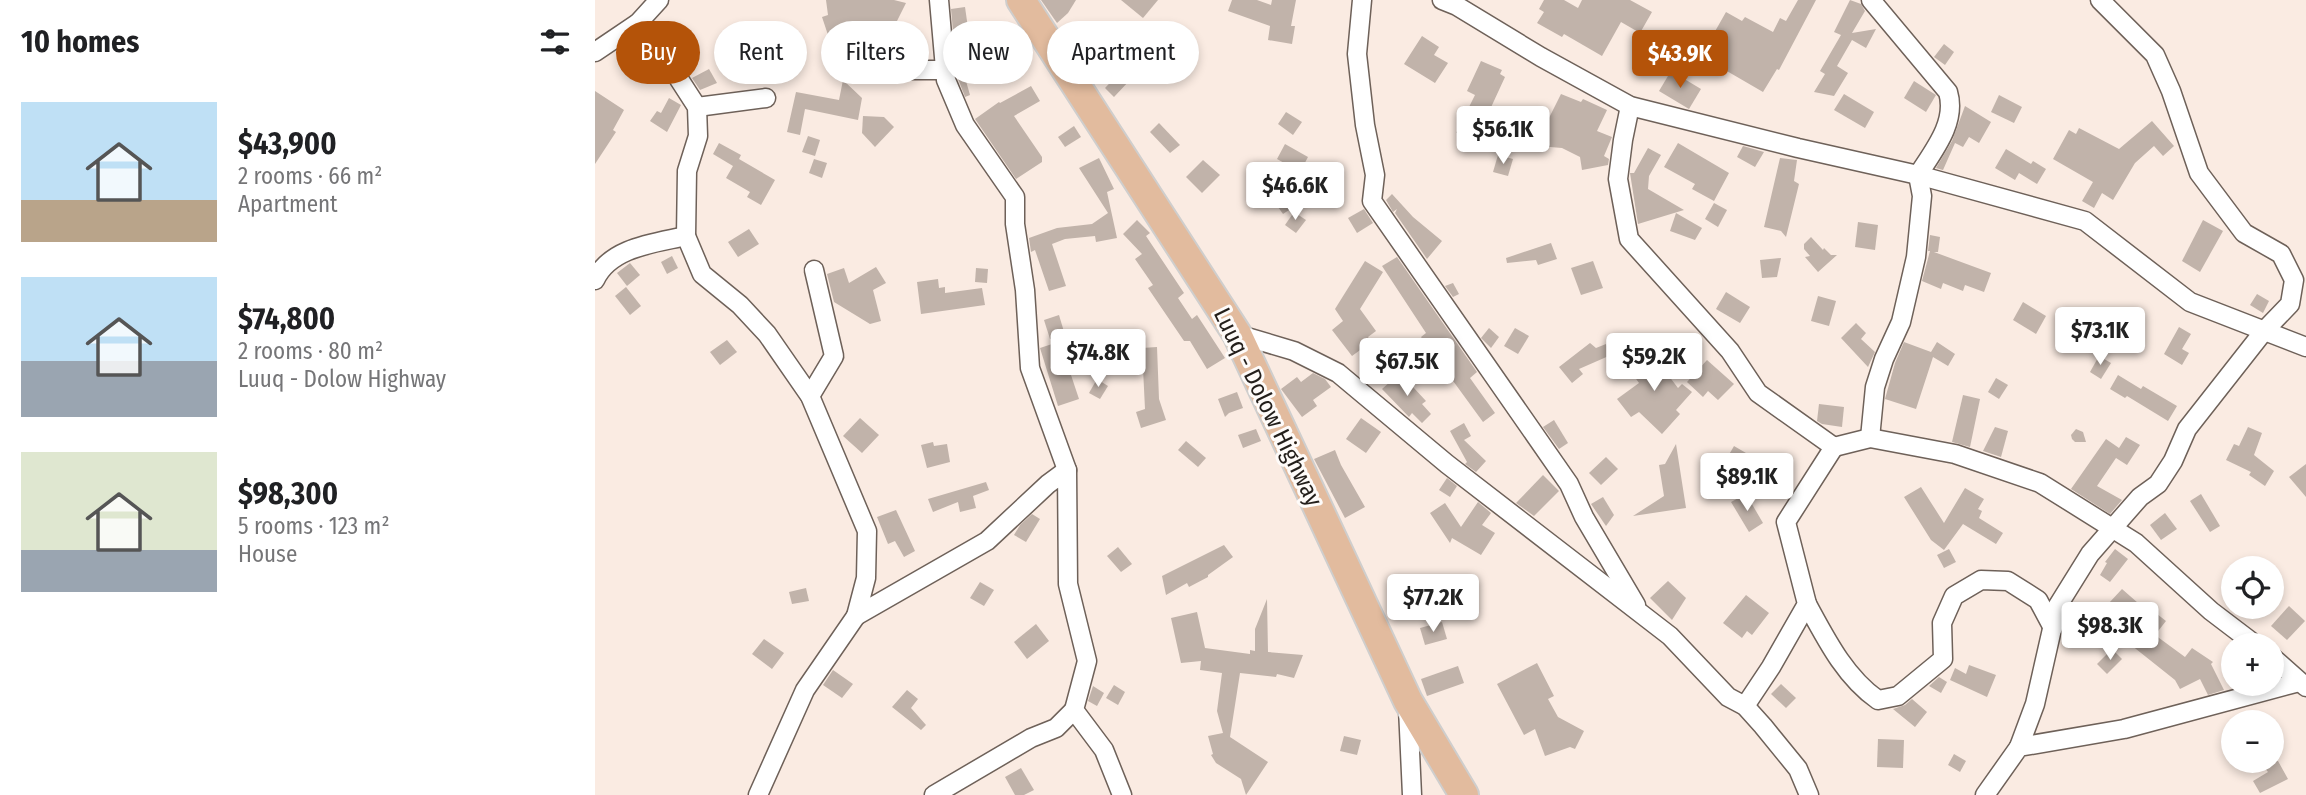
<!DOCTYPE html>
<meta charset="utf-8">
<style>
:root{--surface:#fff;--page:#f2f2f2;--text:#202124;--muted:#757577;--accent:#b45309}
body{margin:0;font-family:"Fira Sans Condensed",sans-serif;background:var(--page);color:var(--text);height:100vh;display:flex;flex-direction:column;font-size:26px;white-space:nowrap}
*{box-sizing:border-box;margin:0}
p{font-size:23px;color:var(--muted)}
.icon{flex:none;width:38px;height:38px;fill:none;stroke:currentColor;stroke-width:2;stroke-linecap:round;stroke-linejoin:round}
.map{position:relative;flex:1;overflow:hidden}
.details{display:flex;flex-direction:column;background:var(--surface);width:595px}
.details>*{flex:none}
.banner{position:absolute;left:21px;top:21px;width:665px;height:63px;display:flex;gap:14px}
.buttons{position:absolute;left:1626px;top:556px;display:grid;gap:14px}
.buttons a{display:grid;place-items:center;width:63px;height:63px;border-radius:50%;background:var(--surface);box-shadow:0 4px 10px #0003;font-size:35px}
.price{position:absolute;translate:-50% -60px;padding:0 16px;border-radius:7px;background:#fff;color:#222;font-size:23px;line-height:46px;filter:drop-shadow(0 2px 4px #0008)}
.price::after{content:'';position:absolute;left:50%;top:42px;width:21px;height:16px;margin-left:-10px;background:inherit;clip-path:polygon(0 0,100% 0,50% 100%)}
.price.current{background:var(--accent);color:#fff}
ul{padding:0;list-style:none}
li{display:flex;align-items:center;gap:21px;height:175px;padding:0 21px}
li span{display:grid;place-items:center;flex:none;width:196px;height:140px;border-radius:0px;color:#555}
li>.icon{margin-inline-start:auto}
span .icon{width:84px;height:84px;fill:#fffc;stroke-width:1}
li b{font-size:30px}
h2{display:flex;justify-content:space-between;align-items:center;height:84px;padding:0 21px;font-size:30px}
.chip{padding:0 24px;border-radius:32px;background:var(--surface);box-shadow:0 4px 10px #0003;font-size:24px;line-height:63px}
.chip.current{background:var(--accent);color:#fff}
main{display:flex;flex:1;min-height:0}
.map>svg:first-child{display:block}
.building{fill:#c1b3aa}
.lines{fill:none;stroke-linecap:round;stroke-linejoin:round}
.minor-casing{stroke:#6e6159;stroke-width:21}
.primary-casing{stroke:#cfcecd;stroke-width:32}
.minor{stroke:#fff;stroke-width:18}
.primary{stroke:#e2bb9e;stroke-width:28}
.labels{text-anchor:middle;stroke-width:6;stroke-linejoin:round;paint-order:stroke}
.street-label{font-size:24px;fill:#231e1a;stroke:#fefbf9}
</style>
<main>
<section class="details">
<h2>10 homes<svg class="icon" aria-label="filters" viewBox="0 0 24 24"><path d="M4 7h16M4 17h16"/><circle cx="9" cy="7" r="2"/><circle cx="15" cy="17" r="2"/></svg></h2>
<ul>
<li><span style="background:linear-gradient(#bfe0f5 70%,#b9a48a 0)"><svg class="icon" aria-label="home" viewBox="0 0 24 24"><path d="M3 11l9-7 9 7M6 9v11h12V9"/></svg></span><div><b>$43,900</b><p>2 rooms · 66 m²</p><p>Apartment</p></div></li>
<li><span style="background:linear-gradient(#bfe0f5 60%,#9aa5b1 0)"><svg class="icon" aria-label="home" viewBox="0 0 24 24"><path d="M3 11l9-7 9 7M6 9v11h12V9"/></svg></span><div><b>$74,800</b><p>2 rooms · 80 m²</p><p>Luuq - Dolow Highway</p></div></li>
<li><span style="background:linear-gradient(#dfe7d0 70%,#9aa5b1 0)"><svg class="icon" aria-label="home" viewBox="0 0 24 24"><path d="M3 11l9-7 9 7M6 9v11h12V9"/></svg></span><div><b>$98,300</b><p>5 rooms · 123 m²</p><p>House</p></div></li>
</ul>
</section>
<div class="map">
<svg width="1711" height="795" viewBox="0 0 1711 795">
<rect width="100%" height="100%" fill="#faebe2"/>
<g class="building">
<polygon points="231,0 299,0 311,3 288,49 275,59 253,59 236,44 227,17 233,15"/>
<polygon points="446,0 481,0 473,13 462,23"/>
<polygon points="526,0 563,0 548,18"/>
<polygon points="637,0 662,0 676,5 677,0 701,0 696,26 700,26 697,44 673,40 675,26 633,11"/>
<polygon points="949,0 969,0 983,8 987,0 1035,0 1057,12 1045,33 1026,22 1007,56 969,34 967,37 942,23 949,12 944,9"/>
<polygon points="1203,0 1221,0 1184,70 1182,69 1168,92 1106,56 1131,12 1147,21 1150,17 1178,32 1185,18 1191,21"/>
<polygon points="1255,0 1266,4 1270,11 1257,33 1281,29 1271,48 1257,40 1242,66 1253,73 1239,96 1219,92 1230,74 1225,71 1246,35 1239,32"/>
<polygon points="370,7 378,63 361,65 356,9"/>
<polygon points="827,36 844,47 839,55 853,63 840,83 809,64"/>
<polygon points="546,43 556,51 550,60 552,62 519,97 510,88 532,65 530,64"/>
<polygon points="1349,44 1359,52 1350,65 1339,57"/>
<polygon points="886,61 907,70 905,74 910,77 892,116 898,115 890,130 861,133 880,95 872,91"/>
<polygon points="114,69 122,83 105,90 97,78"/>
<polygon points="1076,71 1106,89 1094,109 1064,91"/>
<polygon points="369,74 375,95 370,97 362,76"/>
<polygon points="248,80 267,98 263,120 210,109 205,135 192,132 201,92 244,100"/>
<polygon points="1319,81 1341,95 1331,112 1309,98"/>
<polygon points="436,86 445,101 419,116 447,157 447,162 421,179 380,119 404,102 405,103"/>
<polygon points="0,91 29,110 18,130 21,132 0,164"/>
<polygon points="966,94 986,102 988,99 1012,110 1002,131 1017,137 1009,156 1014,159 1013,165 987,170 985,157 967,148 921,144 924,119 952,122"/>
<polygon points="1249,94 1279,112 1270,128 1239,110"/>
<polygon points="1404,95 1427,107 1419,123 1396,112"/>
<polygon points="74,98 86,105 72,132 55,121 62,111 66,113"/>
<polygon points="1370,106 1396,122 1384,143 1374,137 1368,147 1360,143 1348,170 1341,168 1357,141"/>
<polygon points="691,112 707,122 698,135 683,124"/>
<polygon points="268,116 289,117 299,127 280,147 267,133"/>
<polygon points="1557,121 1579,146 1568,156 1559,146 1540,163 1518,200 1507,193 1499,208 1487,201 1498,182 1458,159 1474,130 1481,134 1484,128 1524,149"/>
<polygon points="564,123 585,145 575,153 555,132"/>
<polygon points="479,126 486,137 470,147 463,137"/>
<polygon points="213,136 225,140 220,156 207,152"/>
<polygon points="124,143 146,155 144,159 180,180 166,205 152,197 155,192 131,178 138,166 118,154"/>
<polygon points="1083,143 1134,173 1119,201 1097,189 1100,184 1069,167"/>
<polygon points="690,144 713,157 703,176 689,168 691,164 682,159"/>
<polygon points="1148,146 1169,152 1160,167 1142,157"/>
<polygon points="1053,148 1066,155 1054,176 1053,189 1089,210 1043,224 1035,173 1039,173"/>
<polygon points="1411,149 1436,164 1438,161 1451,169 1442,184 1424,173 1420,180 1400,168"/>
<polygon points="903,155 918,159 913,176 898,172"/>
<polygon points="504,158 519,189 512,192 522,238 501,242 500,236 470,239 457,244 471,286 454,291 440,250 436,252 434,238 462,228 497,224 513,213 484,168"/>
<polygon points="1185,158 1202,160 1199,181 1204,184 1191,237 1186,231 1169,227"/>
<polygon points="219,159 232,163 227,178 214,173"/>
<polygon points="608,160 625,175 607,193 591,177"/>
<polygon points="698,185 709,200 688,214 678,200"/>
<polygon points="797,194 818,217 847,241 832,259 800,213 802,209 798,212 791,200"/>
<polygon points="1119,203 1132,210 1123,227 1110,219"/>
<polygon points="769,209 778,223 762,233 753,218"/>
<polygon points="699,212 711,220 701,233 690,225"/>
<polygon points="1081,213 1107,228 1100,240 1075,231"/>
<polygon points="542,220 555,233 551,236 589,293 583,298 597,319 602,315 630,358 612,369 595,341 589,341 553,288 558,285 540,259 547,254 528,234"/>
<polygon points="1608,220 1628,231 1605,272 1587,261"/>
<polygon points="1263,222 1283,225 1280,250 1260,247"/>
<polygon points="154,229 164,244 143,257 133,242"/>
<polygon points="1335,235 1345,237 1343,252 1339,252 1396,273 1389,292 1370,285 1368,291 1348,283 1346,289 1327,281 1335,251 1333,251"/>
<polygon points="1216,237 1228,250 1229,248 1236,255 1242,255 1223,272 1210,257 1215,256 1209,249 1209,244"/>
<polygon points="956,243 962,259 943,265 941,260 912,263 911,258"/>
<polygon points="77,256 83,268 72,274 66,262"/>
<polygon points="802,257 882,372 875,378 900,413 888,422 826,337 831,333 787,266"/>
<polygon points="1186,258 1182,277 1167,278 1165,260"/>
<polygon points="770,261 788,272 765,309 781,331 773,337 776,342 757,356 737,330 748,321 740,309"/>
<polygon points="998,261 1008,288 986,295 976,268"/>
<polygon points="35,263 45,275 32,286 22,273"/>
<polygon points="281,267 291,283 278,290 286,321 275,324 239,302 232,274 249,268 254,283"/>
<polygon points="381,268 393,269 392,283 380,282"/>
<polygon points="343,279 344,288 350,287 350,293 387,288 390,305 326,314 322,282"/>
<polygon points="858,283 864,294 858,297 850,286"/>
<polygon points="31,287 46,306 35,315 20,296"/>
<polygon points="1131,292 1155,307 1145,323 1121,309"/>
<polygon points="1662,294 1674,301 1668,313 1655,305"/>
<polygon points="1223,296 1241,301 1234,326 1216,321"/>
<polygon points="1428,302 1451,316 1441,334 1418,320"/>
<polygon points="464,315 470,335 455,339 449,320"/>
<polygon points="1261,323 1271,333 1266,339 1280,352 1273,367 1246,338"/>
<polygon points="1584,327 1596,334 1587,349 1594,353 1587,365 1569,354"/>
<polygon points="894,328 904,337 896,348 886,338"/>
<polygon points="920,328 934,336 923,354 909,346"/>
<polygon points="132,340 142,352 125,365 115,352"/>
<polygon points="1309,342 1336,352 1342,342 1360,354 1353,366 1338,357 1321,409 1290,399 1300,363"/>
<polygon points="995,343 1001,348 1011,344 1016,355 984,369 988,374 977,383 964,367"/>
<polygon points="457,344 466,372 474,369 484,399 463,406 445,348"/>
<polygon points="1051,346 1083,388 1087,384 1097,392 1081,410 1085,414 1067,434 1044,412 1036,417 1022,399 1044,383 1034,369"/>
<polygon points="562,347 564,399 571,420 546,428 541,412 550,409 547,348"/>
<polygon points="1504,356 1516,363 1506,379 1495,372"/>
<polygon points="1112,360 1139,384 1123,400 1113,391 1108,397 1092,382"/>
<polygon points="718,373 730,379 736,387 718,400 722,406 707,417 686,389 702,377 706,382"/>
<polygon points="805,373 831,401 827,404 836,414 827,423 817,413 814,417 787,389"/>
<polygon points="1523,375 1546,389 1548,386 1582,406 1573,421 1532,396 1530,398 1515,389"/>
<polygon points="1401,378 1413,385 1404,399 1393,392"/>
<polygon points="502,379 513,386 505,399 494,393"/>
<polygon points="642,392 648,408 634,413 630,417 623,399"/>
<polygon points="1368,395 1385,399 1375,447 1357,442"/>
<polygon points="1224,404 1249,407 1247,427 1227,424 1222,421"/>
<polygon points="265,418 284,435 267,453 248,436"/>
<polygon points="766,418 786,432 771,453 751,439"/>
<polygon points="959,420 973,443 964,449 948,427"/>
<polygon points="869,423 876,436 869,440 891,461 881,472 870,464 872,462 855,431"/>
<polygon points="1400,427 1413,431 1406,457 1388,451"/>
<polygon points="1653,427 1667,433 1659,455 1679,471 1670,486 1654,475 1656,472 1631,460 1639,444 1644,446"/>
<polygon points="661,429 666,441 648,448 643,435"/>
<polygon points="1481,429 1488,432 1491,442 1480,442 1477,439 1476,435"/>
<polygon points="1531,437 1545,445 1532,465 1521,458 1502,486 1527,500 1515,514 1476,489 1511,439 1524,448"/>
<polygon points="591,441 611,458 603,467 583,450"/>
<polygon points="338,442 339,446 352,444 355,462 332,468 326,445"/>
<polygon points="1081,444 1091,508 1038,516 1069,496 1064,465 1070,464"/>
<polygon points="1139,446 1151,453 1148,460 1158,466 1151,478 1128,465"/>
<polygon points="740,450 746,465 770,507 750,518 719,459"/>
<polygon points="1011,457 1023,469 1006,485 994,473"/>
<polygon points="1711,464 1711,497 1694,477"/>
<polygon points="948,475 964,491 939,516 921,503"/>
<polygon points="852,478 862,486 855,497 844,490"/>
<polygon points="391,482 394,490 378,496 381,508 365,512 363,502 338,512 333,499"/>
<polygon points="1326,487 1349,523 1370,488 1389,499 1383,509 1387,511 1384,518 1408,533 1401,544 1368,524 1349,550 1336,540 1309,497"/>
<polygon points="1151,494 1168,523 1154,532 1136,502"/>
<polygon points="1606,494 1625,526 1615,532 1595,501"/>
<polygon points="1008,497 1019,515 1011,526 996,504"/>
<polygon points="883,502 896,513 887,525 900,533 886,555 857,538 855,543 835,513 850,503 866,527"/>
<polygon points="301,510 320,551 309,557 300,541 293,544 282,517"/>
<polygon points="1570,513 1582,529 1566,540 1555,525"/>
<polygon points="437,514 445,519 431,542 419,535 425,525"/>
<polygon points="629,545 638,557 613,575 613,577 594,587 592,583 571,595 567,576"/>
<polygon points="523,547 537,564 526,572 512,556"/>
<polygon points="1354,549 1361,562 1349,568 1342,555"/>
<polygon points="1520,549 1533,559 1515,582 1505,575 1512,563 1510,562"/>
<polygon points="1073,581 1091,598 1077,620 1055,598"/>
<polygon points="385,582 399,590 389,606 375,598"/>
<polygon points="211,588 214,601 197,604 194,592"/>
<polygon points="1527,589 1551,610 1553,607 1571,621 1560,635 1590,657 1597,648 1618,662 1616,664 1629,690 1613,695 1605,679 1585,689 1580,680 1536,645 1545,634 1540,630 1542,628 1514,603"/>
<polygon points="1151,595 1174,613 1157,635 1152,631 1147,638 1128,623"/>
<polygon points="672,599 673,652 708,655 699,678 682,674 681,677 645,673 635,737 673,762 651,795 646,779 621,763 616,755 618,754 613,736 628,733 622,711 627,673 605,670 606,661 586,663 576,618 602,612 610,648 655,654 655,650 660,651 660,629"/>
<polygon points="1694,606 1710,621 1692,640 1676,626"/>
<polygon points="847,622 852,639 830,645 825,628"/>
<polygon points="441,624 454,641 432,659 419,642"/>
<polygon points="169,639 189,653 177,669 157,654"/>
<polygon points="1517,649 1527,659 1512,674 1502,664"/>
<polygon points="942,663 959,696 953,699 963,717 989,731 980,749 975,747 950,756 940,729 929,735 902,684"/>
<polygon points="1374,665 1401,675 1392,697 1355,680 1360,668 1371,674"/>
<polygon points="863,666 869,683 832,696 826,679"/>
<polygon points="238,670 258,684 247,698 228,685"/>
<polygon points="1344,677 1352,682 1346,693 1334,686"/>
<polygon points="1186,684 1201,698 1191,708 1176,694"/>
<polygon points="519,685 530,692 523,705 511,698"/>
<polygon points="498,686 509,693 502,706 493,701"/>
<polygon points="312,690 323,699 316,708 331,725 326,730 297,707"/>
<polygon points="1317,699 1332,712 1320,727 1298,709 1310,705"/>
<polygon points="749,736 766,740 762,755 745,751"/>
<polygon points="1283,739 1309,740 1308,768 1282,767"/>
<polygon points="1359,754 1371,761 1365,772 1353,765"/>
<polygon points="1664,761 1683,761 1693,779 1665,793 1658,781 1673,772"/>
<polygon points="426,768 439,790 429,795 420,795 410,777"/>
</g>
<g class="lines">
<defs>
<g id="minor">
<polyline points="344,0 351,80 370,125 420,197 420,224 430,290 435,368 472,470"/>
<polyline points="767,0 762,54 770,125 780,175 777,201 974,484 989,517 1041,605"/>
<polyline points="847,0 862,6 946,57 1035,106 1203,148 1323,175 1490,221 1595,302 1711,347"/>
<polyline points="43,23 60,42 102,107 103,136 92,171 91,236 107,274 145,305 172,334 215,396 272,531 271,578 261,616 392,541 453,484 472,470 473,584 492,661 479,710 509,750 527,795"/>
<polyline points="0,52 43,23 64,0"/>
<polyline points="257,70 350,70"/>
<polyline points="1035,106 1028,140 1023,179 1034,239 1135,351 1163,393 1239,447 1275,438 1360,454 1445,483 1541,543 1616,611 1662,646"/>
<polyline points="102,107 171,98"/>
<path d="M 0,280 C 15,247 61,243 91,236"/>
<polyline points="642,334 699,351 743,373 852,464 1075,636 1133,697 1150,706 1168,726 1203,769 1214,795"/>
<polyline points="215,396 239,356 219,270"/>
<path d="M 1275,438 L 1280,387 L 1289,359 L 1306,322 L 1321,257 L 1327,196 L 1323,175 C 1339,150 1362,122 1353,92 L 1276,0"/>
<path d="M 1212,604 C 1231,639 1250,677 1283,700 L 1303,696 L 1348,659 L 1347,623 L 1359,596 L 1386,580 L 1413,581 L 1443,600 L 1458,628"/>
<polyline points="1676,656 1711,687"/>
<polyline points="1150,706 1176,667 1212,604 1191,522 1239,447"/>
<polyline points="813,708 817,795"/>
<polyline points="1424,747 1440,704 1462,607 1495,554 1545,497 1563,484 1578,461 1592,429 1669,331 1695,304 1699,280 1686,254 1649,233 1604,173 1576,91 1560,55 1505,0"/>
<polyline points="163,795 210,690 261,616"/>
<polyline points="339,795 436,738 461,728 479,710"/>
<polyline points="1390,795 1424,747 1529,729 1704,682"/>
</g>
<polyline id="primary" points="426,0 642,334 813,701 869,795"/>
</defs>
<use href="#minor" class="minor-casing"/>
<use href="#primary" class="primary-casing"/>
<use href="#minor" class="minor"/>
<use href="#primary" class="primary"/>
</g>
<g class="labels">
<g class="street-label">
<text transform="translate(673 407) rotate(64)" y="8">Luuq - Dolow Highway</text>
</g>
</g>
</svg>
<div class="buttons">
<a><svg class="icon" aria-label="locate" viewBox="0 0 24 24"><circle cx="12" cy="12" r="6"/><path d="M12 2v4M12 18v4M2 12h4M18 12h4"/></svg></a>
<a>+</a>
<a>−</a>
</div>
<b class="price current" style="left:1085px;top:90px">$43.9K</b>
<b class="price" style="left:908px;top:166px">$56.1K</b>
<b class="price" style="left:700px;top:222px">$46.6K</b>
<b class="price" style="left:1505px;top:367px">$73.1K</b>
<b class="price" style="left:503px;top:389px">$74.8K</b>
<b class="price" style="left:1059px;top:393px">$59.2K</b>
<b class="price" style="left:812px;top:398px">$67.5K</b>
<b class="price" style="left:1152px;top:513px">$89.1K</b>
<b class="price" style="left:838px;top:634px">$77.2K</b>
<b class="price" style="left:1515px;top:662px">$98.3K</b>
<div class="banner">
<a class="chip current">Buy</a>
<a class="chip">Rent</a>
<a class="chip">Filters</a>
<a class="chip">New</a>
<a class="chip">Apartment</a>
</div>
</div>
</main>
